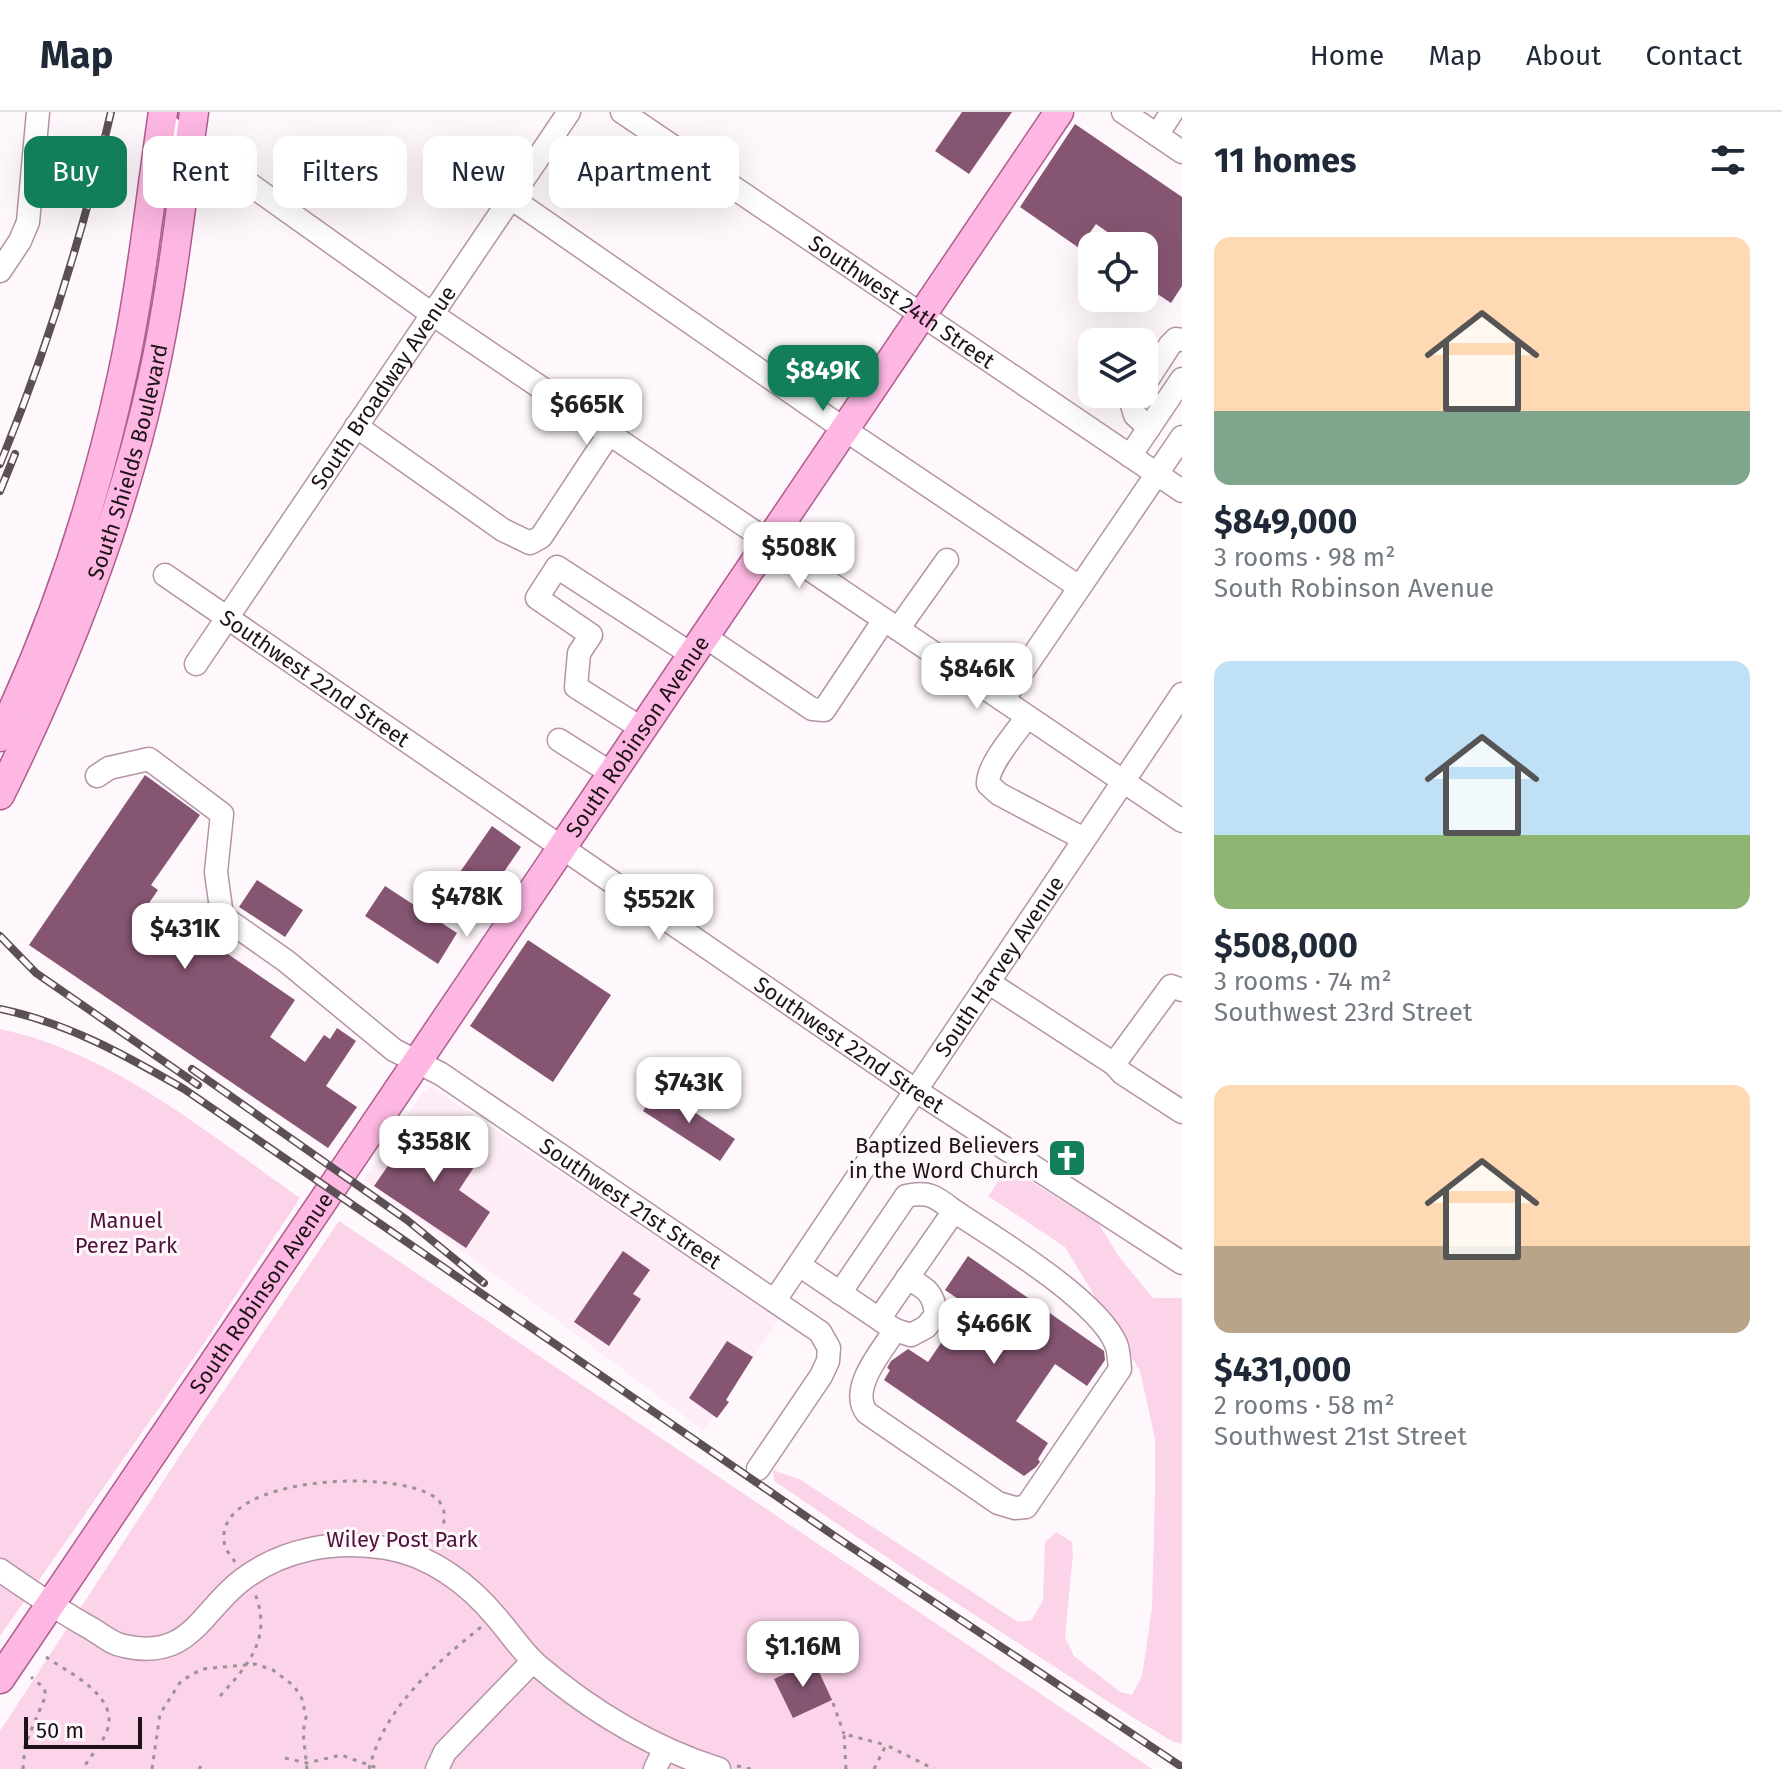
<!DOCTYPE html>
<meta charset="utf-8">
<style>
:root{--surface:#fff;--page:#f2f2f3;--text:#1f2937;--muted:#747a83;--line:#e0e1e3;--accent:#137f5a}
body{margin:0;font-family:"Fira Sans",sans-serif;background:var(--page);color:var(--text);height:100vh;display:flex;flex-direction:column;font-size:30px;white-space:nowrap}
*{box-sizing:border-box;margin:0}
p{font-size:26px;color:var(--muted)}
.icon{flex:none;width:44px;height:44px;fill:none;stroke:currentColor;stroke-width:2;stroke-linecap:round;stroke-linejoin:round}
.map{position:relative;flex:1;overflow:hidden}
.side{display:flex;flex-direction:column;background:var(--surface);width:600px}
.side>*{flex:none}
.banner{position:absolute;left:24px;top:24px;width:760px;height:72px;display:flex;gap:16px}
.controls{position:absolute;left:1078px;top:120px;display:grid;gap:16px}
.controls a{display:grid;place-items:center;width:80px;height:80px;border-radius:16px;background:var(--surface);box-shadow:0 8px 32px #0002;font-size:40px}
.scale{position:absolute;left:24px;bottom:20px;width:118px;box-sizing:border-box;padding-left:8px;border:4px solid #1d1218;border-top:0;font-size:22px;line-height:28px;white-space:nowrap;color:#1d1218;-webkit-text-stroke:6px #fef7fb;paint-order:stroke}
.price{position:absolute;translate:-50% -68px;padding:0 18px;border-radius:16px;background:#fff;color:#222;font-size:26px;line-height:52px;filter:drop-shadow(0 2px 4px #0008)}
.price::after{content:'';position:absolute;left:50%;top:48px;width:24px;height:18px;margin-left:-12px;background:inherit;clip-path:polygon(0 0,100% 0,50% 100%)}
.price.current{background:var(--accent);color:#fff}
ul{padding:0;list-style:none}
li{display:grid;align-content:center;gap:16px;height:424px;padding:0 32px}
li span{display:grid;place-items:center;height:248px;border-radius:16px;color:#555}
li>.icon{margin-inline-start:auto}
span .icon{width:144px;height:144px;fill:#fffc;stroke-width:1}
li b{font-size:34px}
h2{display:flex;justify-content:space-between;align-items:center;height:96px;padding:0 32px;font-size:34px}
.tag{padding:0 28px;border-radius:16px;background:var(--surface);box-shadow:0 8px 32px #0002;font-size:28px;line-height:72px}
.tag.current{background:var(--accent);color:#fff}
header{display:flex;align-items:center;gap:48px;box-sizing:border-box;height:112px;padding:0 40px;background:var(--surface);border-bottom:2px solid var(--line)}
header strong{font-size:38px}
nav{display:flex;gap:44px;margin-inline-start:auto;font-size:28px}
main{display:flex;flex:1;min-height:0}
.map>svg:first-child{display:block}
.built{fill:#feecf6}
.green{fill:#fcd4ea}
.building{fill:#865572}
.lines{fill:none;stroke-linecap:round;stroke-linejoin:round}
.minor-casing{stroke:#b594a6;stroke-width:25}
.major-casing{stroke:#ad5e8e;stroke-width:31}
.path{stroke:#9a9297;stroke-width:3;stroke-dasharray:4 6;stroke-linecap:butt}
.minor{stroke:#fff;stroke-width:22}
.major{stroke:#fdb7e2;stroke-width:28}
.rail-casing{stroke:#5a5055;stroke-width:8}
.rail{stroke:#fef7fb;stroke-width:5;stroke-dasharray:15;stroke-linecap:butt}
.labels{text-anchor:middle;stroke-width:6;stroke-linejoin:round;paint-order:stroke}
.street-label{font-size:22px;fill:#1d1218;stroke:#fef7fb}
.poi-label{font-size:22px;fill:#1d1218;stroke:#fef7fb;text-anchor:end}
.park-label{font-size:22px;fill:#50113b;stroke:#fef7fb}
</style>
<header>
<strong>Map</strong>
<nav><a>Home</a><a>Map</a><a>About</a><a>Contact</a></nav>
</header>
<main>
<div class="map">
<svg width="1182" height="1657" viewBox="0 0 1182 1657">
<rect width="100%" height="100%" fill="#fef7fb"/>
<polygon class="built" points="431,975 779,1207 704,1319 541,1196 364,1068 424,979"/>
<g class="green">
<path d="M 0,917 C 113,941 207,1021 300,1086 L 207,1227 L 0,1524 Z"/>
<polygon points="1008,1055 1098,1111 1120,1146 1153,1186 1182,1186 1182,1632 1172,1629 1129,1603 913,1463 774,1369 773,1358 801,1368 1018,1510 1032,1508 1043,1488 1045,1430 1056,1420 1072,1430 1073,1442 1065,1525 1074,1544 1120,1580 1132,1583 1142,1564 1152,1496 1155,1380 1155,1327 1140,1259 1065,1135 988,1084"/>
<polygon points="339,1109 1152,1657 0,1657 0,1619 181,1342"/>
</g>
<g class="building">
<polygon points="962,0 1012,0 969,62 935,39"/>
<polygon points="1075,12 1182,85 1182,174 1171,191 1144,173 1144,134 1127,134 1096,112 1079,136 1020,95"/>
<polygon points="145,663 200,703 151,773 158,778 149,791 159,798 152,808 189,834 197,821 295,888 270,925 305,950 324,923 330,927 337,916 356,929 326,974 357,995 328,1036 29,833"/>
<polygon points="492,714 521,735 488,783 480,778 473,788 451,773"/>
<polygon points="257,768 303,798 285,825 239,795"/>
<polygon points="385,774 457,821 438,852 365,804"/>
<polygon points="528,828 611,883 553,970 470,914"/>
<polygon points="658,976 735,1027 720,1049 643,999"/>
<polygon points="419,1009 478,1049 459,1078 490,1100 466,1136 374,1074"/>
<polygon points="623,1139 650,1158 633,1182 641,1187 609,1234 574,1210"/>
<polygon points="968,1144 1104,1239 1105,1248 1087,1274 1055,1252 1016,1309 1048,1331 1038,1347 1040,1350 1036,1355 1024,1364 884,1268 890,1258 887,1256 891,1249 908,1237 928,1250 967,1193 945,1178"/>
<polygon points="727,1229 753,1245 726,1288 729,1290 717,1306 689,1286"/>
<polygon points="814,1549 832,1588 793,1606 774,1567"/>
</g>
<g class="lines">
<defs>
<g id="minor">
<path id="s1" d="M 622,0 L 1182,379"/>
<polyline points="1123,0 1182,40"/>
<polyline points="161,9 432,202 1182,709"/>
<polyline points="1157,23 1172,0"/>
<polyline points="511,86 844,317 1079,475"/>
<polyline points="0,159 20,129 28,110 38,0"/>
<polyline points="1144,273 1170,233 1176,227 1182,228"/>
<polyline points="1138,282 1132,293 1135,303 1149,316"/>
<polyline points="356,314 503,418 530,431 541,425 609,322"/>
<polyline points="1130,344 1182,267"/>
<path id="s2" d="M 165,463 L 915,978 L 1182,1151"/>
<polyline points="898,517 947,448"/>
<polyline points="704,524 812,597 824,598 884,508"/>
<path id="s3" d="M 196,552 L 569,0"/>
<polyline points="1003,588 1182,325"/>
<path d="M 1027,605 C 1016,621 987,653 988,672 L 999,682 L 1084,727"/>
<polyline points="641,616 576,575 579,541 591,523 537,486 557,455 691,542"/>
<polyline points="559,628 611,661"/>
<path id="s4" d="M 97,664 L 109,656 L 149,647 L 222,702 L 216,760 L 222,804 L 286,849 L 394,938 L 441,962 L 820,1220 L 829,1236 L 828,1249 L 821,1264 L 758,1357"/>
<polyline points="988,870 1114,952"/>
<polyline points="1182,878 1171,874 1114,952 1122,961 1182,1000"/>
<path d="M 799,1153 L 879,1207 L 954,1099 C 995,1126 1098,1188 1116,1232 C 1119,1239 1119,1249 1120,1257 L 1026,1395 L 1015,1396 L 998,1391 L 867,1301 C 848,1277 882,1239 895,1218 L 879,1207"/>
<path d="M 840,1181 L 906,1084 C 930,1079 936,1085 954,1099"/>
<path id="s5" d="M 775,1188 L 1182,582"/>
<path d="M 895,1218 L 911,1223 L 926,1215 L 936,1203 C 934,1181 926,1176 907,1166"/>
<path d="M 0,1458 C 30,1479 60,1499 92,1517 C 102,1523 112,1532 124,1534 C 190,1549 200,1500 242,1468 C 284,1436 336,1428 386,1436 C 430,1443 469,1472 497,1506 C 510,1521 521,1538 536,1552 C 591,1599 650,1635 719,1657"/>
<polyline points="437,1657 445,1640 533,1549"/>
<polyline points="655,1657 664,1638"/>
</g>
<g id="major">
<path d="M 0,625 C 55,510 95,389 122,264 C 141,177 150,88 163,0"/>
<path id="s6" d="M 0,683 C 65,551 120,414 152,269 C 172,181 181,90 194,0"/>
<path id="s7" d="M 0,1567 L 1059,0"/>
</g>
</defs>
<use href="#minor" class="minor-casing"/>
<use href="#major" class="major-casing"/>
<g class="path">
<path d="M 235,1450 C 232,1445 226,1439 225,1434 C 206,1360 420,1354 441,1392 C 449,1405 441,1419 436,1433"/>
<path d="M 46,1545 C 69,1561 120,1584 107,1619 C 102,1632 90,1644 83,1657"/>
<path d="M 220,1584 C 250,1551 273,1525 254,1479"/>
<polyline points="833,1591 844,1622"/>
<polyline points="285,1646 307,1651 341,1643 380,1657"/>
<polyline points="737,1654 751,1657"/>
<polyline points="23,1657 25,1633 46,1583 44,1576 31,1565"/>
<polyline points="152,1657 160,1602 181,1569 202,1557 255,1552 273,1558 294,1574 302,1587 306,1605 303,1620 307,1657"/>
<polyline points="199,1657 201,1654"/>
<path d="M 369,1657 C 384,1596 434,1553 481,1515"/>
<polyline points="846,1657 844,1622 886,1633"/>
<polyline points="874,1657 886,1633 934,1657"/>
</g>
<use href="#minor" class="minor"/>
<use href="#major" class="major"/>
<defs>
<g id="rail">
<path d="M 0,352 C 47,238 83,121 111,0"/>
<polyline points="0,379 15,342"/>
<polyline points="0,824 36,861 198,973"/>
<path d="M 0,897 C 68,911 125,943 184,977 L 836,1425 L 1182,1655"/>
<polyline points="192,957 407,1108 484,1171"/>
</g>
</defs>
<use href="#rail" class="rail-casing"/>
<use href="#rail" class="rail"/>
</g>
<defs>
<symbol id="church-square" viewBox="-11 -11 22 22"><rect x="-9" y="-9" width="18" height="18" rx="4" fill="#137f5a" stroke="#fef7fb"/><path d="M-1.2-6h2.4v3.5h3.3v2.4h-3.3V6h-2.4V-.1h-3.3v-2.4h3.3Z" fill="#fff"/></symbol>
</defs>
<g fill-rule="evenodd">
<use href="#church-square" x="1045" y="1024" width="44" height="44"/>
</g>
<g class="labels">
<g class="street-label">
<text dy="8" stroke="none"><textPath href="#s1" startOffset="338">Southwest 24th Street</textPath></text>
<text dy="8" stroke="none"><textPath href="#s3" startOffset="334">South Broadway Avenue</textPath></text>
<text dy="8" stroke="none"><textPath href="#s6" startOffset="358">South Shields Boulevard</textPath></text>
<text dy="8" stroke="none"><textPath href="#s2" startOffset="182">Southwest 22nd Street</textPath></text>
<text dy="8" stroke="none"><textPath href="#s7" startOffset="1138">South Robinson Avenue</textPath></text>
<text dy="8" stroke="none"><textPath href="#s5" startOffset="402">South Harvey Avenue</textPath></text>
<text dy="8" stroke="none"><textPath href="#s2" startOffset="830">Southwest 22nd Street</textPath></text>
<text dy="8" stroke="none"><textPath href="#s4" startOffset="750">Southwest 21st Street</textPath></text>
<text dy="8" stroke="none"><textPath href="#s7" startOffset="466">South Robinson Avenue</textPath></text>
</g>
<g class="poi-label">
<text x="1039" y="1041">Baptized Believers<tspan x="1039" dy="25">in the Word Church</tspan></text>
</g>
<g class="park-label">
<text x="126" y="1116">Manuel<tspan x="126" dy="25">Perez Park</tspan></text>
<text x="402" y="1435">Wiley Post Park</text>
</g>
</g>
</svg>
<div class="controls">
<a><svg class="icon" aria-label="locate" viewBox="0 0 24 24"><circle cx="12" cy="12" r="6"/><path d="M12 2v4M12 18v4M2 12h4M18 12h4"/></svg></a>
<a><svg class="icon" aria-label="layers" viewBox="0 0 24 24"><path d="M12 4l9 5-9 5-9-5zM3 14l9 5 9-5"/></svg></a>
</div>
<div class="scale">50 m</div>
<b class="price current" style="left:823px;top:301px">$849K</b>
<b class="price" style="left:587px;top:335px">$665K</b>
<b class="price" style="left:799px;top:478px">$508K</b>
<b class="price" style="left:977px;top:599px">$846K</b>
<b class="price" style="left:467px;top:827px">$478K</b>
<b class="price" style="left:659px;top:830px">$552K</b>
<b class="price" style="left:185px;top:859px">$431K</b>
<b class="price" style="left:689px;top:1013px">$743K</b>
<b class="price" style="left:434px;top:1072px">$358K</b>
<b class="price" style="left:994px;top:1254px">$466K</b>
<b class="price" style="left:803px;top:1577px">$1.16M</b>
<div class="banner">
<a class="tag current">Buy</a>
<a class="tag">Rent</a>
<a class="tag">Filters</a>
<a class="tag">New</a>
<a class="tag">Apartment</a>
</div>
</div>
<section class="side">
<h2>11 homes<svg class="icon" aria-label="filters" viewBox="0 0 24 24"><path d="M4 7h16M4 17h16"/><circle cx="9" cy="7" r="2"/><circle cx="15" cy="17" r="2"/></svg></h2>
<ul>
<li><span style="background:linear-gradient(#ffd9b3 70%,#7fa58c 0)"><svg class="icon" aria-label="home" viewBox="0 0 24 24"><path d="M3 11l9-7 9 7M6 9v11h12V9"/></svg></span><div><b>$849,000</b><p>3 rooms · 98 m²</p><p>South Robinson Avenue</p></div></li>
<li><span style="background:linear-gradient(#bfe0f5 70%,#8fb573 0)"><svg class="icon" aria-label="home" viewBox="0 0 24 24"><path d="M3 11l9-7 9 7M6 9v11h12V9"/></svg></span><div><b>$508,000</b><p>3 rooms · 74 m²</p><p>Southwest 23rd Street</p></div></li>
<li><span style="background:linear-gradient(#ffd9b3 65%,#b9a48a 0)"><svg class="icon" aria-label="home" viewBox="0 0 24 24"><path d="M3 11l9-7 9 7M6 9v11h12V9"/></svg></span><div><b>$431,000</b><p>2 rooms · 58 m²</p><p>Southwest 21st Street</p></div></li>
</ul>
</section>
</main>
